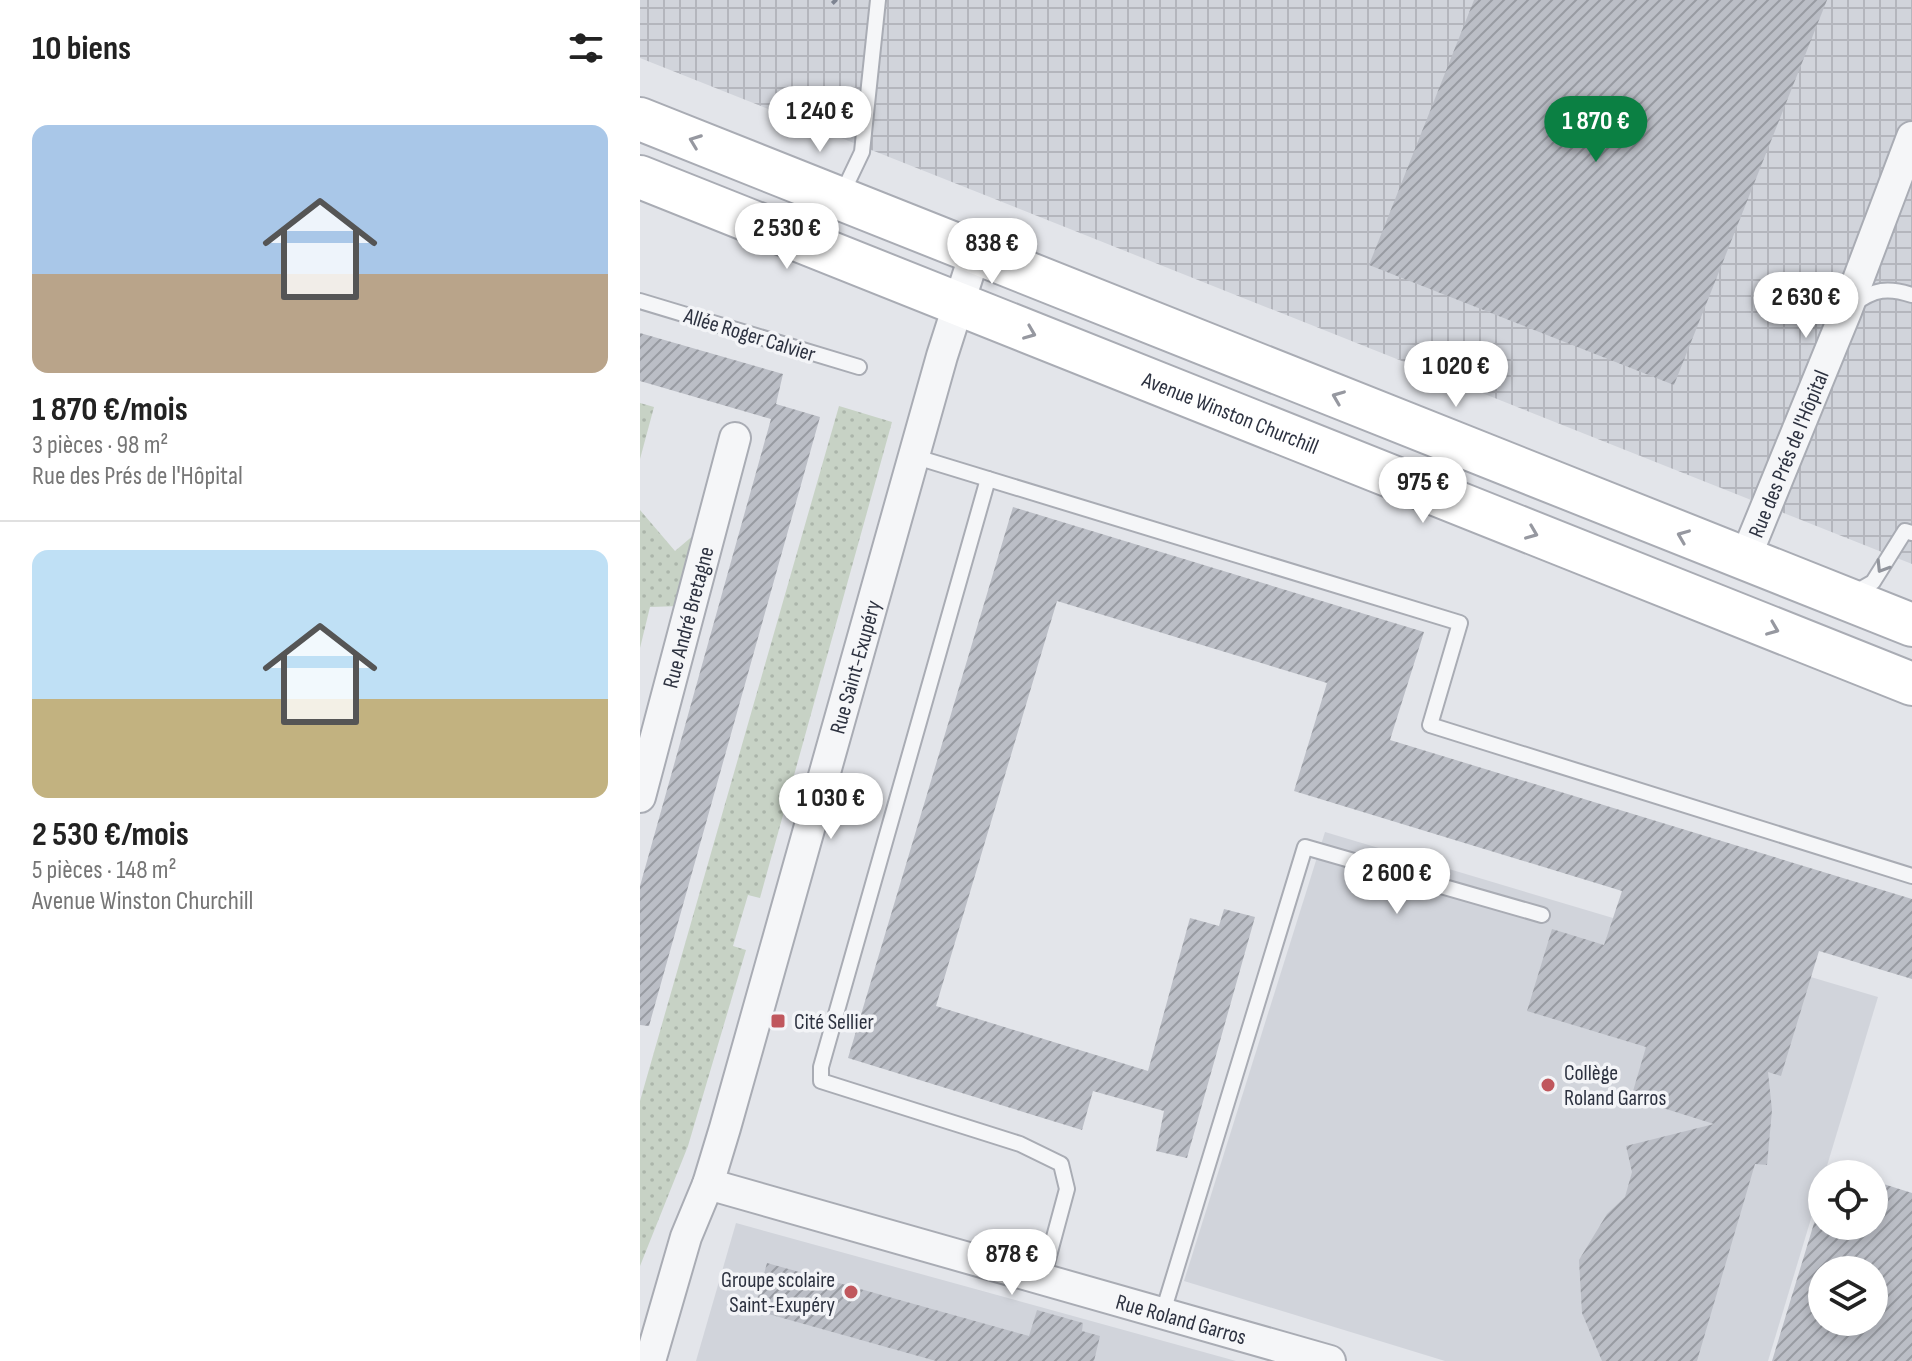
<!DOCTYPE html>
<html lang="fr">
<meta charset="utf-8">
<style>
:root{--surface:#fff;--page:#f6f6f6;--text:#222;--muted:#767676;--line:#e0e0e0;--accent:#0b8043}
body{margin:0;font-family:"Sofia Sans Condensed",sans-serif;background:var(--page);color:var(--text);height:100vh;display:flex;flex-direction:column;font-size:30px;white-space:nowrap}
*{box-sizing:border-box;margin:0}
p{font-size:26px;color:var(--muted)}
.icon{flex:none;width:44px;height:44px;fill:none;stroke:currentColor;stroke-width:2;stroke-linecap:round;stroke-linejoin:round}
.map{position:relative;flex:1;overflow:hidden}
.side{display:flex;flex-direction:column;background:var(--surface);width:640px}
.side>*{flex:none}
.controls{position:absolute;left:1168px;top:1160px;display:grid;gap:16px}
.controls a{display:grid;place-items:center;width:80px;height:80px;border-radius:50%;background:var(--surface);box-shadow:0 4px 12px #0003;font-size:40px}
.price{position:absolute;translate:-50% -68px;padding:0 18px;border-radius:28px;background:#fff;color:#222;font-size:26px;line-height:52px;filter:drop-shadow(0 2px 4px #0008)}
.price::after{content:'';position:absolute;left:50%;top:48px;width:24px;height:18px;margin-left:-12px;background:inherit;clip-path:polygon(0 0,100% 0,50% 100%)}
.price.current{background:var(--accent);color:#fff}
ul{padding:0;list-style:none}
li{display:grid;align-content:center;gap:16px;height:424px;padding:0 32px}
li+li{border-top:2px solid var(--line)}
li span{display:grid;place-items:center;height:248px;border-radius:16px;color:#555}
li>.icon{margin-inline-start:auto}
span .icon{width:144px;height:144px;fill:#fffc;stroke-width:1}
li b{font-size:34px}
h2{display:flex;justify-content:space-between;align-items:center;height:96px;padding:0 32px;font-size:34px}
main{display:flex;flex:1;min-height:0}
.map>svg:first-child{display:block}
.built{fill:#d1d4db}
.industrial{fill:url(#industrial-grid)}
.grass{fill:url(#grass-dots)}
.building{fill:url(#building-hatch);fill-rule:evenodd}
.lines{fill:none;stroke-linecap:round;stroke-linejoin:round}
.service-casing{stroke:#a9acb4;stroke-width:18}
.minor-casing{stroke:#a9acb4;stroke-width:34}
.secondary-casing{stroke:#a9acb4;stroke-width:46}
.service{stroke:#f5f6f8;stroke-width:14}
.minor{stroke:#f5f6f8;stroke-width:30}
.secondary{stroke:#fff;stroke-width:42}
.rail{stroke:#7e8491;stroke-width:6;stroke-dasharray:4 8;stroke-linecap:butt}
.oneway{stroke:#9698a0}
.oneway2{stroke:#91949c}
.poi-dot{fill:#c0575d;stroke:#f3f4f7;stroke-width:3}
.labels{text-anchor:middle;stroke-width:7;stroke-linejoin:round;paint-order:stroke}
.street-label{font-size:22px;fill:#2d3240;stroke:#f3f4f7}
.poi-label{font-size:22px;fill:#2d3240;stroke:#f3f4f7;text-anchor:start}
</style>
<main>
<section class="side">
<h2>10 biens<svg class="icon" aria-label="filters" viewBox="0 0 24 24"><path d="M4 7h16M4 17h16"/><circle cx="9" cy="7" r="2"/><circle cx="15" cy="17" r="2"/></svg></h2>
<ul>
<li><span style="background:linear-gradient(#a9c7e8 60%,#b9a48a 0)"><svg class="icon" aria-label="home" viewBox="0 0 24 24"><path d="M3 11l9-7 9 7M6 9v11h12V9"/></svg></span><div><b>1 870 €/mois</b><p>3 pièces · 98 m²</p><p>Rue des Prés de l'Hôpital</p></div></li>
<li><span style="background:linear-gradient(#bfe0f5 60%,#c2b280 0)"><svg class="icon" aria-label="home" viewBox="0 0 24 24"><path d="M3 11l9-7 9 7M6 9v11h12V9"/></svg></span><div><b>2 530 €/mois</b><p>5 pièces · 148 m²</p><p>Avenue Winston Churchill</p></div></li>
</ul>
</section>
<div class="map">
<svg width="1272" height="1361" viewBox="0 0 1272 1361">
<defs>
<pattern id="industrial-grid" width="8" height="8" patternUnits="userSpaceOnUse" patternTransform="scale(2)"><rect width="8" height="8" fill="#d1d4db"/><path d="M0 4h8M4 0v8" fill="none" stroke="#b4b6bd"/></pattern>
<pattern id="grass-dots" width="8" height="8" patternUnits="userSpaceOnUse" patternTransform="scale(2)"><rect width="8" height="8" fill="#c7d2c5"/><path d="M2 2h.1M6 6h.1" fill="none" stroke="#abb5aa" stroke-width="1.8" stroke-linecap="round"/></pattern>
<pattern id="building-hatch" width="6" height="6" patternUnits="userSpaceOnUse" patternTransform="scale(2)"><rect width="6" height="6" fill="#bbbec6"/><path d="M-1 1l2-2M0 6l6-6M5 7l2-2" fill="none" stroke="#989ba2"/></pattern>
</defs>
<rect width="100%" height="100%" fill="#e3e5ea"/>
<g class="built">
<polygon points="685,832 1238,997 1128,1361 805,1361 544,1281"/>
<polygon points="96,1223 596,1361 56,1361"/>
</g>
<polygon class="industrial" points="0,0 1272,0 1272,564 0,58"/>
<g class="grass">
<polygon points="0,403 14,407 0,459"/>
<polygon points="199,406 252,422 120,898 108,895 93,946 106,950 48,1146 0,1266 0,1101"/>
<polygon points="0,510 35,551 55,534 40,606 10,607 0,648"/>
</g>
<g class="building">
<polygon points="834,0 1187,0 1034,385 729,265"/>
<polygon points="0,333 143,374 136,404 180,417 9,1026 0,1025 0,886 131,419 0,381"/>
<polygon points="373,507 784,632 750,740 1272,899 1272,979 1179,951 1141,1076 1128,1072 1132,1110 1127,1165 1115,1164 1057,1361 962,1361 942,1313 939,1260 967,1214 985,1197 992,1172 986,1146 1074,1124 991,1098 1006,1047 887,1011 912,929 964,945 982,891 654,791 687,683 417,601 296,1006 508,1071 550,918 579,926 584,909 615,917 547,1158 516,1151 524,1111 453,1091 442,1130 208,1058"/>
<path d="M 1234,1181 L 1272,1193 L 1272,1361 L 1132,1361 L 1182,1197 L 1182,1226 L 1234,1226 ZM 1182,1270 L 1234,1270 L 1234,1322 L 1182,1322 Z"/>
<polygon points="127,1263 389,1336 397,1310 443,1323 442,1331 460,1336 454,1361 296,1361 114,1310"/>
</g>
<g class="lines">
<defs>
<g id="service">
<polyline points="202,194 222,152 238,0"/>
<polyline points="0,301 219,367"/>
<path d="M 1214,304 C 1234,289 1248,287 1272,295"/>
<polyline points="273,456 820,623 790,725 1272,876"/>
<polyline points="348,479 181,1067 181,1081 380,1144 421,1164 427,1189 403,1278"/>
<polyline points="1212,594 1233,582 1265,531 1272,533"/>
<polyline points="523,1312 665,847 902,915"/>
</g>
<g id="minor">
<path id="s1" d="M 1104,561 L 1207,309 L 1272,137"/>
<path id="s2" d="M 0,797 L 95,438"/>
<path id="s3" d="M 68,1184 L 690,1361"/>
<path id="s4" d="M 10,1361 L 46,1237 L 68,1184 L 85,1128 L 302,356 L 336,250"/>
</g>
<g id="secondary">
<polyline points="0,119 1272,625"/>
<path id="s5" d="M 0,177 L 1272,684"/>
</g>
</defs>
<use href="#service" class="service-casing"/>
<use href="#minor" class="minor-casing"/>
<use href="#secondary" class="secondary-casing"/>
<use href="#service" class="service"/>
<use href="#minor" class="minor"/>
<use href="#secondary" class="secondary"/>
<polyline class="rail" points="193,0 199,6"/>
</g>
<defs><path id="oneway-chevron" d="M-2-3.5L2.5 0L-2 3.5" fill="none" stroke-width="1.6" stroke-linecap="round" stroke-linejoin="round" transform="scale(2)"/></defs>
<g class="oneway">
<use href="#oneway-chevron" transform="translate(55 141) rotate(-159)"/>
<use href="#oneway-chevron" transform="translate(390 333) rotate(22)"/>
<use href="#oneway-chevron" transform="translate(698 397) rotate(-158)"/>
<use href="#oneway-chevron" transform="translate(892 533) rotate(22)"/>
<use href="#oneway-chevron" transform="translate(1043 536) rotate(-158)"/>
<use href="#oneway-chevron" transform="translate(1133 629) rotate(22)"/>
</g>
<use class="oneway2" href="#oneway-chevron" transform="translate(1242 567) rotate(122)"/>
<g class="poi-dot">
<rect x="130" y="1013" width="16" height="16" rx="4"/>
<circle cx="908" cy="1085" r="8"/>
<circle cx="211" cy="1292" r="8"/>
</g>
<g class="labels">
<g class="street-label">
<text transform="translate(110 334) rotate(17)" y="8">Allée Roger Calvier</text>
<text dy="8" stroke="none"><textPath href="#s5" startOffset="636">Avenue Winston Churchill</textPath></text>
<text dy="8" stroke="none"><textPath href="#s1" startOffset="116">Rue des Prés de l'Hôpital</textPath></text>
<text dy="8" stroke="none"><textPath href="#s2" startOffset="186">Rue André Bretagne</textPath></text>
<text dy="8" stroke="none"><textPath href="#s4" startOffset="724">Rue Saint-Exupéry</textPath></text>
<text dy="8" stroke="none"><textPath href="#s3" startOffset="492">Rue Roland Garros</textPath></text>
</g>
<g class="poi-label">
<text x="154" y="1029">Cité Sellier</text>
<text x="924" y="1080">Collège<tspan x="924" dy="25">Roland Garros</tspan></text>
<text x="195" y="1287" text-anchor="end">Groupe scolaire<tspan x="195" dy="25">Saint-Exupéry</tspan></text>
</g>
</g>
</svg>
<div class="controls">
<a><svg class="icon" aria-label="locate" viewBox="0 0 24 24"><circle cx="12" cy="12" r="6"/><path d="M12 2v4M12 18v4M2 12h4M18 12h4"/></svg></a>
<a><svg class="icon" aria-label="layers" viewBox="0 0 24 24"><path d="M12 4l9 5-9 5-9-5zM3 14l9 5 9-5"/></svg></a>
</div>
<b class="price" style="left:180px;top:154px">1 240 €</b>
<b class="price current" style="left:956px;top:164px">1 870 €</b>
<b class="price" style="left:147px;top:271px">2 530 €</b>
<b class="price" style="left:352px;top:286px">838 €</b>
<b class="price" style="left:1166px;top:340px">2 630 €</b>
<b class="price" style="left:816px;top:409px">1 020 €</b>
<b class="price" style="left:783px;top:525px">975 €</b>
<b class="price" style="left:191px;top:841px">1 030 €</b>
<b class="price" style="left:757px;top:916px">2 600 €</b>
<b class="price" style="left:372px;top:1297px">878 €</b>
</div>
</main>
